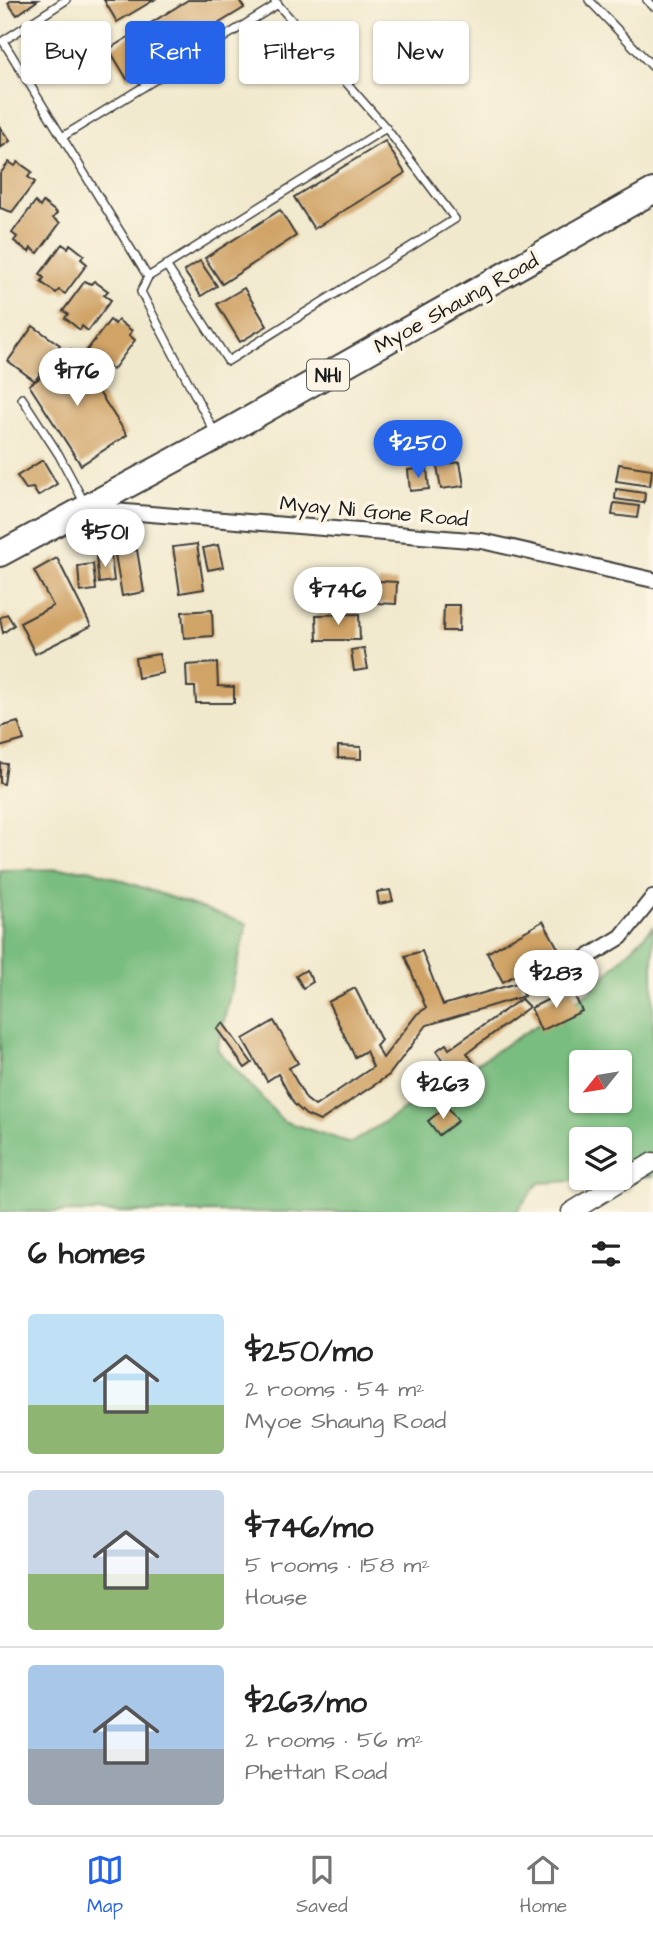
<!DOCTYPE html>
<meta charset="utf-8">
<style>
:root{--surface:#fff;--page:#f2f2f2;--text:#222;--muted:#767676;--line:#e0e0e0;--accent:#2563eb}
body{margin:0;font-family:"Architects Daughter",sans-serif;background:var(--page);color:var(--text);height:100vh;display:flex;flex-direction:column;font-size:26px;white-space:nowrap}
*{box-sizing:border-box;margin:0}
p{font-size:23px;color:var(--muted)}
.icon{flex:none;width:38px;height:38px;fill:none;stroke:currentColor;stroke-width:2;stroke-linecap:round;stroke-linejoin:round}
.map{position:relative;height:1212px;overflow:hidden}
.panel{display:flex;flex-direction:column;background:var(--surface);flex:1}
.panel>*{flex:none}
.top-card{position:absolute;left:21px;top:21px;width:612px;height:63px;display:flex;gap:14px}
.needle{width:46px;rotate:240deg}
.controls{position:absolute;left:569px;top:1050px;display:grid;gap:14px}
.controls a{display:grid;place-items:center;width:63px;height:63px;border-radius:7px;background:var(--surface);box-shadow:0 2px 5px #0004;font-size:35px}
.price{position:absolute;translate:-50% -60px;padding:0 16px;border-radius:24px;background:#fff;color:#222;font-size:23px;line-height:46px;filter:drop-shadow(0 2px 4px #0008)}
.price::after{content:'';position:absolute;left:50%;top:42px;width:21px;height:16px;margin-left:-10px;background:inherit;clip-path:polygon(0 0,100% 0,50% 100%)}
.price.active{background:var(--accent);color:#fff}
ul{padding:0;list-style:none}
li{display:flex;align-items:center;gap:21px;height:175px;padding:0 28px}
li+li{border-top:2px solid var(--line)}
li span{display:grid;place-items:center;flex:none;width:196px;height:140px;border-radius:7px;color:#555}
li>.icon{margin-inline-start:auto}
span .icon{width:84px;height:84px;fill:#fffc;stroke-width:1}
li b{font-size:30px}
h2{display:flex;justify-content:space-between;align-items:center;height:84px;padding:0 28px;font-size:30px}
.chip{padding:0 24px;border-radius:7px;background:var(--surface);box-shadow:0 2px 5px #0004;font-size:24px;line-height:63px}
.chip.active{background:var(--accent);color:#fff}
.dock{display:flex;justify-content:space-around;align-items:center;height:98px;border-top:2px solid var(--line);background:var(--surface);font-size:19px;color:var(--muted)}
.dock a{display:grid;justify-items:center;gap:4px}
.dock .active{color:var(--accent)}
.map>svg:first-child{display:block}
.forest{fill:#7abd80;stroke:#4b6c4e;stroke-width:2;fill-rule:evenodd}
.building{fill:#d0a366}
.lines{fill:none;stroke-linecap:round;stroke-linejoin:round}
.service-casing{stroke:#3c3b37;stroke-width:10}
.minor-casing{stroke:#3c3b37;stroke-width:18}
.tertiary-casing{stroke:#3c3b37;stroke-width:21}
.trunk-casing{stroke:#3c3b37;stroke-width:28}
.service{stroke:#fff;stroke-width:7}
.minor{stroke:#fff;stroke-width:14}
.tertiary{stroke:#fff;stroke-width:18}
.trunk{stroke:#fff;stroke-width:24}
.labels{text-anchor:middle;stroke-width:7;stroke-linejoin:round;paint-order:stroke}
.shield{fill:#fcf5e5;stroke:#5f5d58;stroke-width:2}
.shield-label{font-size:19px;font-weight:bold;fill:#1c1c1c}
.street-label{font-size:21px;fill:#1c1c1c;stroke:#fcf5e5}
</style>
<div class="map">
<svg width="653" height="1212" viewBox="0 0 653 1212">
<rect width="100%" height="100%" fill="#fcf5e5"/>
<filter id="ink" filterUnits="userSpaceOnUse"><feTurbulence type="fractalNoise" baseFrequency=".0143" numOctaves="2"/><feDisplacementMap in="SourceGraphic" scale="14" xChannelSelector="R" yChannelSelector="G"/><feConvolveMatrix kernelMatrix="1 2 1 2 8 2 1 2 1" color-interpolation-filters="sRGB"/></filter>
<filter id="wash" filterUnits="userSpaceOnUse"><feTurbulence type="fractalNoise" baseFrequency=".00686" numOctaves="4" result="noise"/><feDisplacementMap in="SourceGraphic" scale="28" xChannelSelector="R" yChannelSelector="G"/><feGaussianBlur stdDeviation="1.57" result="paint"/><feColorMatrix in="noise" values="0 0 0 0 0 0 0 0 0 0 0 0 0 0 0 0 0 1.4 0 .05"/><feComposite in="paint" operator="in"/></filter>
<g filter="url(#wash)">
<rect width="100%" height="100%" fill="#f1e9cd"/>
<path class="forest" d="M 89,869 L 247,924 L 217,1049 L 283,1121 L 351,1143 L 589,992 L 653,927 L 653,1176 L 539,1183 L 516,1212 L 0,1212 L 0,870 ZM 581,1062 L 620,1062 L 620,1101 L 581,1101 ZM 581,1139 L 620,1139 L 620,1178 L 581,1178 Z"/>
<g id="blocks">
<g class="building">
<polygon points="12,0 38,0 17,15 8,3"/>
<polygon points="104,0 154,0 117,22"/>
<polygon points="188,0 239,0 244,8 127,79 109,49"/>
<polygon points="0,127 10,141 0,148"/>
<polygon points="385,141 405,173 314,229 294,197"/>
<polygon points="9,162 15,166 18,162 32,172 28,177 35,182 12,212 0,208 0,174"/>
<polygon points="35,202 40,207 43,202 57,213 53,218 60,223 38,253 31,248 29,252 14,241 17,237 12,233"/>
<polygon points="280,210 296,236 222,284 205,258"/>
<polygon points="62,244 68,248 70,244 84,255 81,259 87,264 65,294 59,290 56,293 41,282 44,278 40,274"/>
<polygon points="200,261 217,286 201,296 184,271"/>
<polygon points="85,281 91,284 94,281 108,291 104,295 111,300 88,331 82,326 80,330 65,318 68,314 63,311"/>
<polygon points="244,288 267,326 240,342 217,304"/>
<polygon points="110,320 115,324 118,320 132,331 129,335 135,340 113,370 107,366 104,369 89,358 92,354 87,350"/>
<polygon points="33,326 60,345 35,381 8,361"/>
<polygon points="71,349 127,435 81,465 29,385 54,369 49,363"/>
<polygon points="43,460 57,484 38,496 33,488 26,489 17,476"/>
<polygon points="460,462 464,486 441,489 437,466"/>
<polygon points="619,464 652,469 650,486 616,481"/>
<polygon points="427,468 429,489 410,491 408,470"/>
<polygon points="616,489 645,493 644,503 615,499"/>
<polygon points="614,503 639,506 637,518 612,515"/>
<polygon points="197,544 204,589 180,593 173,547"/>
<polygon points="218,545 223,567 208,570 203,548"/>
<polygon points="137,550 144,592 122,596 115,554"/>
<polygon points="111,556 114,581 99,583 96,557"/>
<polygon points="57,558 91,626 35,654 20,623 53,606 34,571"/>
<polygon points="93,564 96,590 80,592 78,566"/>
<polygon points="379,581 397,582 396,604 378,603"/>
<polygon points="444,605 460,605 459,631 443,631"/>
<polygon points="212,610 213,636 184,638 182,612"/>
<polygon points="7,614 14,625 3,633 0,618"/>
<polygon points="359,614 360,640 317,640 316,615"/>
<polygon points="364,648 368,669 354,671 351,650"/>
<polygon points="159,654 163,673 138,678 135,658"/>
<polygon points="217,663 218,686 234,687 234,703 196,703 195,687 187,687 186,665"/>
<polygon points="18,722 24,740 0,747 0,727"/>
<polygon points="338,746 361,747 361,759 338,758"/>
<polygon points="0,763 7,764 4,784 0,783"/>
<polygon points="390,890 393,901 379,904 377,892"/>
<polygon points="543,921 559,950 503,982 487,953"/>
<polygon points="422,951 443,1005 520,982 524,996 427,1025 389,1075 320,1121 306,1115 294,1104 278,1074 267,1081 243,1039 274,1021 298,1063 289,1068 306,1099 315,1106 373,1067 366,1051 355,1057 328,1002 355,988 381,1040 376,1046 383,1058 417,1014 426,1008 405,956"/>
<polygon points="306,970 313,982 303,988 296,976"/>
<polygon points="571,988 582,1011 541,1031 531,1008"/>
<polygon points="521,999 529,1007 467,1053 485,1079 474,1087 469,1080 451,1093 441,1078 450,1071 436,1051 446,1044 449,1049"/>
<polygon points="223,1023 252,1063 245,1068 217,1029"/>
<polygon points="447,1106 458,1121 439,1135 428,1121"/>
</g>
</g>
</g>
<g filter="url(#ink)">
<use href="#blocks" fill-opacity="0" stroke="#3c3b37" stroke-width="2"/>
<g class="lines">
<defs>
<g id="service">
<polyline points="66,0 3,41 148,277"/>
<polyline points="589,0 653,67"/>
<polyline points="647,0 653,6"/>
<polyline points="62,137 278,4"/>
<polyline points="166,265 228,361 455,219 386,128 274,0"/>
<polyline points="22,398 59,455 84,502"/>
<polyline points="215,433 141,292 148,277 386,128"/>
</g>
<g id="minor">
<polyline points="89,509 482,541 653,580"/>
<polyline points="553,978 621,937 653,897"/>
</g>
<polyline id="tertiary" points="571,1212 653,1162"/>
<polyline id="trunk" points="0,554 217,437 653,191"/>
</defs>
<use href="#service" class="service-casing"/>
<use href="#minor" class="minor-casing"/>
<use href="#tertiary" class="tertiary-casing"/>
<use href="#trunk" class="trunk-casing"/>
<use href="#service" class="service"/>
<use href="#minor" class="minor"/>
<use href="#tertiary" class="tertiary"/>
<use href="#trunk" class="trunk"/>
</g>
</g>
<g class="labels">
<rect class="shield" x="307" y="359.5" width="42" height="31" rx="5"/>
<g class="shield-label">
<text x="328" y="382">NH1</text>
</g>
<g class="street-label">
<text transform="translate(456 303) rotate(-29)" y="7">Myoe Shaung Road</text>
<text transform="translate(374 511) rotate(5)" y="7">Myay Ni Gone Road</text>
</g>
</g>
</svg>
<div class="controls">
<a><svg class="needle" viewBox="-14 -14 28 28"><path d="M0-13l5 13h-10z" fill="#e53935"/><path d="M0 13l5-13h-10z" fill="#767676"/></svg></a>
<a><svg class="icon" aria-label="layers" viewBox="0 0 24 24"><path d="M12 4l9 5-9 5-9-5zM3 14l9 5 9-5"/></svg></a>
</div>
<b class="price" style="left:77px;top:408px">$176</b>
<b class="price active" style="left:418px;top:480px">$250</b>
<b class="price" style="left:105px;top:569px">$501</b>
<b class="price" style="left:338px;top:627px">$746</b>
<b class="price" style="left:556px;top:1010px">$283</b>
<b class="price" style="left:443px;top:1121px">$263</b>
<div class="top-card">
<a class="chip">Buy</a>
<a class="chip active">Rent</a>
<a class="chip">Filters</a>
<a class="chip">New</a>
</div>
</div>
<section class="panel">
<h2>6 homes<svg class="icon" aria-label="filters" viewBox="0 0 24 24"><path d="M4 7h16M4 17h16"/><circle cx="9" cy="7" r="2"/><circle cx="15" cy="17" r="2"/></svg></h2>
<ul>
<li><span style="background:linear-gradient(#bfe0f5 65%,#8fb573 0)"><svg class="icon" aria-label="home" viewBox="0 0 24 24"><path d="M3 11l9-7 9 7M6 9v11h12V9"/></svg></span><div><b>$250/mo</b><p>2 rooms · 54 m²</p><p>Myoe Shaung Road</p></div></li>
<li><span style="background:linear-gradient(#c9d6e8 60%,#8fb573 0)"><svg class="icon" aria-label="home" viewBox="0 0 24 24"><path d="M3 11l9-7 9 7M6 9v11h12V9"/></svg></span><div><b>$746/mo</b><p>5 rooms · 158 m²</p><p>House</p></div></li>
<li><span style="background:linear-gradient(#a9c7e8 60%,#9aa5b1 0)"><svg class="icon" aria-label="home" viewBox="0 0 24 24"><path d="M3 11l9-7 9 7M6 9v11h12V9"/></svg></span><div><b>$263/mo</b><p>2 rooms · 56 m²</p><p>Phettan Road</p></div></li>
</ul>
</section>
<nav class="dock">
<a class="active"><svg class="icon" aria-label="map" viewBox="0 0 24 24"><path d="M3 6l6-2 6 2 6-2v14l-6 2-6-2-6 2zM9 4v14M15 6v14"/></svg>Map</a>
<a><svg class="icon" aria-label="saved" viewBox="0 0 24 24"><path d="M7 4h10v16l-5-4-5 4z"/></svg>Saved</a>
<a><svg class="icon" aria-label="home" viewBox="0 0 24 24"><path d="M3 11l9-7 9 7M6 9v11h12V9"/></svg>Home</a>
</nav>
